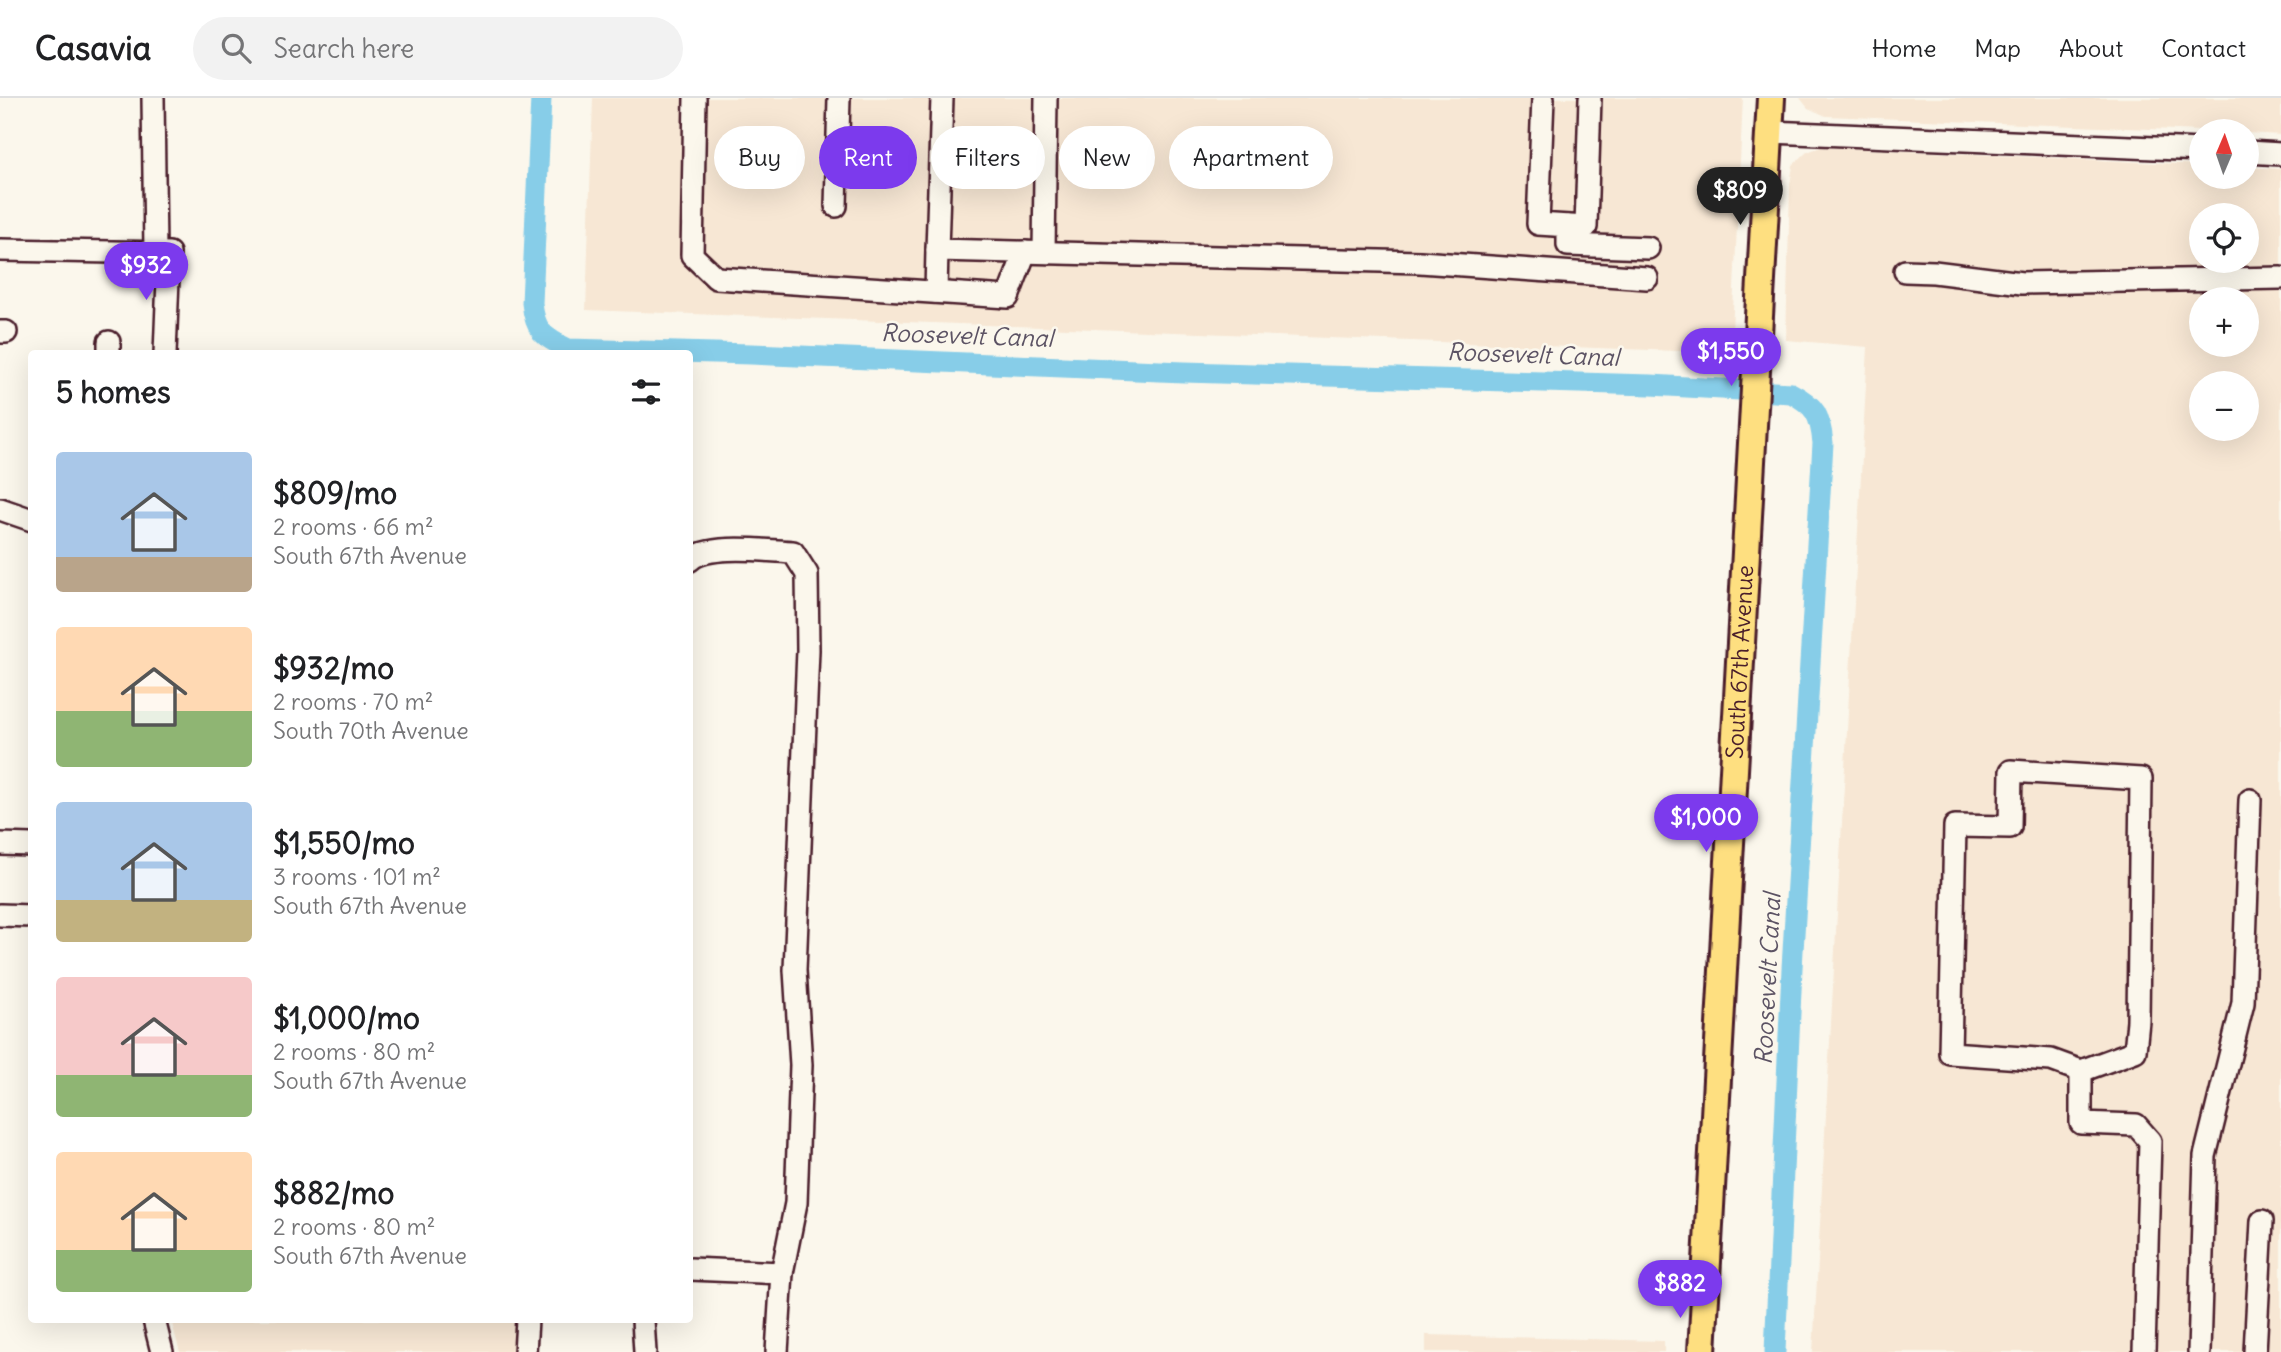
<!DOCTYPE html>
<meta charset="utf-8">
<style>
:root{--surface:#fff;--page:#f2f2f2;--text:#202124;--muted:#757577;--line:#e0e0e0;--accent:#7c3aed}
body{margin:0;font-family:Delius,sans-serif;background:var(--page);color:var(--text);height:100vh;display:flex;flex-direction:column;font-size:26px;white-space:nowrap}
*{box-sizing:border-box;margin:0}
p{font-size:23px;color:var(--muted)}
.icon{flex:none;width:38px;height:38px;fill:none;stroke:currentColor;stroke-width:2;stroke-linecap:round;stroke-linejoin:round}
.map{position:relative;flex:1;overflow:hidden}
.panel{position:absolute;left:28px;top:252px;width:665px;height:973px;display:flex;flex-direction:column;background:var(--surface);border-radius:7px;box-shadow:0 7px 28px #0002}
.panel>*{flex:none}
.banner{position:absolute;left:714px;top:28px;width:665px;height:63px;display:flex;gap:14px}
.needle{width:46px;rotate:2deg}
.tools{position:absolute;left:2189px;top:21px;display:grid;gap:14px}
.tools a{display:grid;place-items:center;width:70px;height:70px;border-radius:50%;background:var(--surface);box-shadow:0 7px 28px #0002;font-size:35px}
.price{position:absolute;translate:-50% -60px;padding:0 16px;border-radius:24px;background:var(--accent);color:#fff;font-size:23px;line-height:46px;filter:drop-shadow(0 2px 4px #0008)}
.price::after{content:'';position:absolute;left:50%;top:42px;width:21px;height:16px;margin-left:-10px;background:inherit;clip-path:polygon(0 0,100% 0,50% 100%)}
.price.current{background:#222;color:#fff}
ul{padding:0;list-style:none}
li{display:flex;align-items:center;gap:21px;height:175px;padding:0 28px}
li span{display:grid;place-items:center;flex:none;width:196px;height:140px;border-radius:7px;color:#555}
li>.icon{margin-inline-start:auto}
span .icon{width:84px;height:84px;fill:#fffc;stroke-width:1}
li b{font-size:30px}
h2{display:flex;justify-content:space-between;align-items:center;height:84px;padding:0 28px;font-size:30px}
.pill{padding:0 24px;border-radius:32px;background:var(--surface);box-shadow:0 7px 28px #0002;font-size:24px;line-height:63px}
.pill.current{background:var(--accent);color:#fff}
header{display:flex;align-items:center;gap:42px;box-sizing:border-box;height:98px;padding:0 35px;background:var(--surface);border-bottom:2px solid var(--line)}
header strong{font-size:33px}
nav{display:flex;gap:38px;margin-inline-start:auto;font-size:24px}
.search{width:490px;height:63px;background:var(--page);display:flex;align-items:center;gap:18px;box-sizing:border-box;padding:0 24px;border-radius:38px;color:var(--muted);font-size:26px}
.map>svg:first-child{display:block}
.built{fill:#f7e7d4;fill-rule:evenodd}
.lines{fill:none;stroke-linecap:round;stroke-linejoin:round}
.canal{stroke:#87cde8;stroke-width:21}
.minor-casing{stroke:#4a1f2b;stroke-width:26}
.major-casing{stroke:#4a1f2b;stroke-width:32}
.minor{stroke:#fbf7ec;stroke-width:21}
.major{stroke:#fedf80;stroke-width:26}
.labels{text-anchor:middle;stroke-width:5;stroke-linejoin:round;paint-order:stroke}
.street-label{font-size:23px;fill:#4a1f2b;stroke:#fbf7ec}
.water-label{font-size:24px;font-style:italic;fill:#5c5364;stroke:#fbf7ec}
</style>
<header>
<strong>Casavia</strong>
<div class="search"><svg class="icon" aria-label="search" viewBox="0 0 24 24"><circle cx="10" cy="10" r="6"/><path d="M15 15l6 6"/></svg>Search here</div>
<nav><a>Home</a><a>Map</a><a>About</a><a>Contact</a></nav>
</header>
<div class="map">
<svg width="2281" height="1254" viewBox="0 0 2281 1254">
<rect width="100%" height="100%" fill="#fbf7ec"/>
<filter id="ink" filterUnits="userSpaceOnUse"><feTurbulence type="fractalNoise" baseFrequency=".0143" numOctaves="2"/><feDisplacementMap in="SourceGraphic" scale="14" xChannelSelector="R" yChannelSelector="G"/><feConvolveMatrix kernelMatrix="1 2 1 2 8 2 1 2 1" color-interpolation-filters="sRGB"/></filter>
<g filter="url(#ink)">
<g class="built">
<polygon points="593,0 1743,0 1731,255 586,212"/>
<polygon points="1800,0 2281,0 2281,37 2247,35 2247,33 2201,33 1826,18 1808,10"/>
<path d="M 1821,49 L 2201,67 L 2202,79 L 2247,79 L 2247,69 L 2281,71 L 2281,1254 L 1813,1254 L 1868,249 L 1786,242 L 1790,87 L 1793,67 L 1807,54 ZM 2202,117 L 2247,117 L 2247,163 L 2202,163 ZM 2202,201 L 2247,201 L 2247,247 L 2202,247 ZM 2202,285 L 2247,285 L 2247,331 L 2202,331 Z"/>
<polygon points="171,1222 515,1222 513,1254 180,1254"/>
<polygon points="1426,1237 1664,1243 1664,1254 1426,1254"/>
</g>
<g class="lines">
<path class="canal" d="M 541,0 L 532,205 C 535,233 543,239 568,251 L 751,256 L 1184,274 L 1651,287 L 1791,295 C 1816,308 1820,317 1823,345 L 1792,870 L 1775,1254"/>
<defs>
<g id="minor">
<polyline points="153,0 155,154"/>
<polyline points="695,0 692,157 716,180 1008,199 1025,154"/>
<polyline points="942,0 937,152 1420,164 1647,180"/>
<polyline points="1543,0 1538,126 1586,129 1590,0"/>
<polyline points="1769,34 2202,52"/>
<polyline points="2247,54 2281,56"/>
<polyline points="836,108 839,0"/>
<polyline points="1568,128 1568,147 1648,150"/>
<polyline points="0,152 169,155 165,256"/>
<polyline points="1044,154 1046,0"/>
<polyline points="1905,173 1934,174 2022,185 2281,180"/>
<polyline points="936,194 937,152"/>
<polyline points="0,234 6,234"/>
<polyline points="109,256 109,244"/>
<polyline points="0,411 32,422"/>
<path d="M 690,462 C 708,445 768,453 793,454 L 807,476 L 808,552 L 795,872 L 801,967 L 796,1105 L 782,1175 L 690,1171"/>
<polyline points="0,746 32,747"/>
<polyline points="0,817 32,818"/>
<polyline points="2081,973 2135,953 2138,923 2141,681 2011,673 2010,729 1955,728 1950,955 2051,962 2081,973 2081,1025 2136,1027 2150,1043 2144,1254"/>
<polyline points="154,1222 162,1254"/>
<polyline points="643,1222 645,1254"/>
<polyline points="525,1254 527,1222"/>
<polyline points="777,1254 782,1175"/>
<polyline points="2199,1254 2205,1058 2243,905 2250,702"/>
<polyline points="2255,1254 2262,1123"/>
</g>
<g id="major">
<path id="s1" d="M 1702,1254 L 1771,0"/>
</g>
</defs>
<use href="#minor" class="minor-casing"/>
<use href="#major" class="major-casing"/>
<use href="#minor" class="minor"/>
<use href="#major" class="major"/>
</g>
</g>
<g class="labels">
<g class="street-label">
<text dy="8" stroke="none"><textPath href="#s1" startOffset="691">South 67th Avenue</textPath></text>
</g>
<g class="water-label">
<text transform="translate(967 238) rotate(2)" y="8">Roosevelt Canal</text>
<text transform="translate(1533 257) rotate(2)" y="8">Roosevelt Canal</text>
<text transform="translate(1768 881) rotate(-87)" y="8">Roosevelt Canal</text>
</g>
</g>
</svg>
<div class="tools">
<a><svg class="needle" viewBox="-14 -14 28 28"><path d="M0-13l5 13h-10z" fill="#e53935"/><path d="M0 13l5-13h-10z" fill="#757577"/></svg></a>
<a><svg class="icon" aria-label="locate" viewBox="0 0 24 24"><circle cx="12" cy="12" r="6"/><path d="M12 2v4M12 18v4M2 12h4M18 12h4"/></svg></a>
<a>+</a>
<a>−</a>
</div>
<b class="price current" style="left:1740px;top:129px">$809</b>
<b class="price" style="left:146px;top:204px">$932</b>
<b class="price" style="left:1731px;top:290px">$1,550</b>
<b class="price" style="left:1706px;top:756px">$1,000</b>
<b class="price" style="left:1680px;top:1222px">$882</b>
<div class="banner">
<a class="pill">Buy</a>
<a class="pill current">Rent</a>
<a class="pill">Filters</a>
<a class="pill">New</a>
<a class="pill">Apartment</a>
</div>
<section class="panel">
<h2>5 homes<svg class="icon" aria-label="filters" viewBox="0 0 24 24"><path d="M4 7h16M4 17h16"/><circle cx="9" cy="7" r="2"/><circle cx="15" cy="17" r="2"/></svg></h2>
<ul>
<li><span style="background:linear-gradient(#a9c7e8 75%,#b9a48a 0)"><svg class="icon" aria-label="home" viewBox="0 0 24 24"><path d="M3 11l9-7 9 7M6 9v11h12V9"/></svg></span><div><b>$809/mo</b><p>2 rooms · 66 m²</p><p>South 67th Avenue</p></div></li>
<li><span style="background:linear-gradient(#ffd9b3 60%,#8fb573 0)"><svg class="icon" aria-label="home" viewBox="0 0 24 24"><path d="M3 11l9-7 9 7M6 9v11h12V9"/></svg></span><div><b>$932/mo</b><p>2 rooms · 70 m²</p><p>South 70th Avenue</p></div></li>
<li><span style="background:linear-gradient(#a9c7e8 70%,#c2b280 0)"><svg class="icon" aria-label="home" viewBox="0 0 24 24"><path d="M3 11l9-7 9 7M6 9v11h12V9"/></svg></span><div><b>$1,550/mo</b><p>3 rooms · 101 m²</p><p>South 67th Avenue</p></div></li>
<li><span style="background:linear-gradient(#f6c9c9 70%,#8fb573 0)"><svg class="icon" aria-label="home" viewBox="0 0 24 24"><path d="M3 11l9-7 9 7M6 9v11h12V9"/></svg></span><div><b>$1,000/mo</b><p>2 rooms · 80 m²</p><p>South 67th Avenue</p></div></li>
<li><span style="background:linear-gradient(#ffd9b3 70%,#8fb573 0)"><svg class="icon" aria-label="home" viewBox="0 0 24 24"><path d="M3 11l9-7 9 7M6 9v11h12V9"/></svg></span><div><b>$882/mo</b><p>2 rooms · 80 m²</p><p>South 67th Avenue</p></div></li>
</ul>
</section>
</div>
